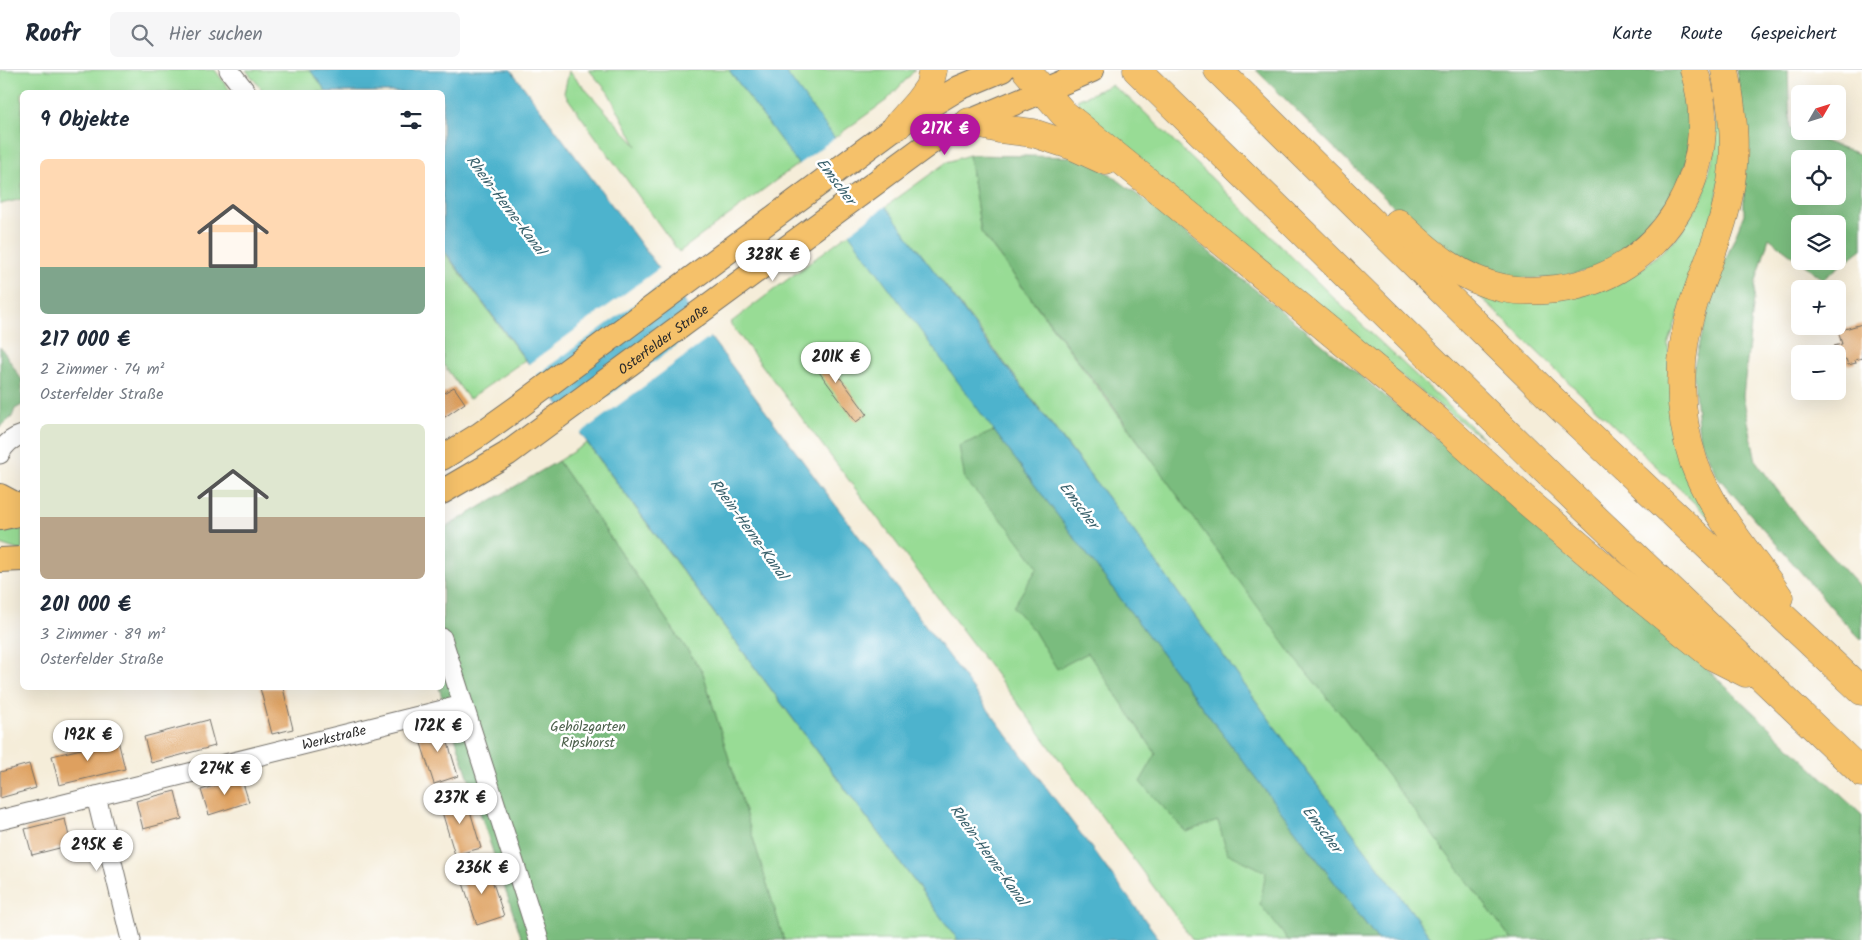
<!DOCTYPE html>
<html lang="de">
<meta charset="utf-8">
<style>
:root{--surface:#fff;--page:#f6f6f7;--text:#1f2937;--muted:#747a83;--line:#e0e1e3;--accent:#b5179e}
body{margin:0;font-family:Kalam,sans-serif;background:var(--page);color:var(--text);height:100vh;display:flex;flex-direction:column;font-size:19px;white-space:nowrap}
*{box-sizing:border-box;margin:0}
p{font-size:16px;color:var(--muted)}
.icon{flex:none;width:28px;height:28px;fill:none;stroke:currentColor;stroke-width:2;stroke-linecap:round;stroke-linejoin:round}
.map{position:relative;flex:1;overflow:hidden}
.sheet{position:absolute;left:20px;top:20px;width:425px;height:600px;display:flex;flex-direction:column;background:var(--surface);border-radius:8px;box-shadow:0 5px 20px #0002}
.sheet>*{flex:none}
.needle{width:32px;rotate:51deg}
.tools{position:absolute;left:1791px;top:15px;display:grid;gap:10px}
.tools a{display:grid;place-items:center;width:55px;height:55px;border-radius:8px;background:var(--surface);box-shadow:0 5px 20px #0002;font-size:25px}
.price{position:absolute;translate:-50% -42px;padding:0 11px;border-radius:18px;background:#fff;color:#222;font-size:16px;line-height:32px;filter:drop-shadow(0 1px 2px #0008)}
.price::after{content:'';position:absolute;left:50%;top:30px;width:15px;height:11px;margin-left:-8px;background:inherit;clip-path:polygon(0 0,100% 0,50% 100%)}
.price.selected{background:var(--accent);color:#fff}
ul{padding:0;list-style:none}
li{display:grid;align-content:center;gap:10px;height:265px;padding:0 20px}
li span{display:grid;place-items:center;height:155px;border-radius:8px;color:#555}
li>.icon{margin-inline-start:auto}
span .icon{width:90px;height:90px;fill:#fffc;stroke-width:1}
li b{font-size:21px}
h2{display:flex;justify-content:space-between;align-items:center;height:60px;padding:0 20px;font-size:21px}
header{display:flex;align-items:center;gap:30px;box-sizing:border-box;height:70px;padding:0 25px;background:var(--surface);border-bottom:1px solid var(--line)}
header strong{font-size:24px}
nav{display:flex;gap:28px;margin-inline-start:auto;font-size:18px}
.search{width:350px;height:45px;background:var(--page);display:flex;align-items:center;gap:12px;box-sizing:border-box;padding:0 18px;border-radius:8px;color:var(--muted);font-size:19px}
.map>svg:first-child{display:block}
.green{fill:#98dc95;stroke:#628460}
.forest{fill:#7abc7e;stroke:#527454;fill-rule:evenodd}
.water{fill:#4eb3cd;stroke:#3c6f7c}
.pier{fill:#f5edd9}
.building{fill:#dea05f}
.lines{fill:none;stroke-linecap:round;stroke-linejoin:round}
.minor-casing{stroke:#726f68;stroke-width:21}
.major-casing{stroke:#726f68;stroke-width:26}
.highway-casing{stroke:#726f68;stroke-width:29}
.minor{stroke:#fff;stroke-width:19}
.major{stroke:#f5c16b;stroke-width:24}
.highway{stroke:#f5c16b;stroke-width:28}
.labels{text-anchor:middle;stroke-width:5;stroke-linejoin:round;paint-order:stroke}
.street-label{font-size:14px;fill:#2b2b2b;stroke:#fff}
.park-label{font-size:14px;fill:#4c604b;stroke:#fff}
.water-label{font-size:15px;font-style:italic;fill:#39616c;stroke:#fff}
</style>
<header>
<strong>Roofr</strong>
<div class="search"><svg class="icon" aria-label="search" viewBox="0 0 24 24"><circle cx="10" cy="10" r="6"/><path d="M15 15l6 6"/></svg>Hier suchen</div>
<nav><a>Karte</a><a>Route</a><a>Gespeichert</a></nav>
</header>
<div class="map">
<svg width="1862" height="870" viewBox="0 0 1862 870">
<rect width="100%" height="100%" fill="#fff"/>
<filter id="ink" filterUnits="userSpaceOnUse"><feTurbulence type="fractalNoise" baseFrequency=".02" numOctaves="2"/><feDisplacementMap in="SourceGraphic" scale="10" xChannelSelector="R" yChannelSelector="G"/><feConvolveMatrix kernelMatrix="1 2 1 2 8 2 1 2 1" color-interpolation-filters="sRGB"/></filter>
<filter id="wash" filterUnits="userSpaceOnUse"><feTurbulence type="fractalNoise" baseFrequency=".0096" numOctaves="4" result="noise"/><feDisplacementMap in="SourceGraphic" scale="20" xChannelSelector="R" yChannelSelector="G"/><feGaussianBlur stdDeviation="1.12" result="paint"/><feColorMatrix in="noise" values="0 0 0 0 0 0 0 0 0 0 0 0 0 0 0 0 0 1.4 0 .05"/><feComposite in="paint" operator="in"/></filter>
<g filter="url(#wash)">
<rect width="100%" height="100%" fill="#f5edd9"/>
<g class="green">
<polygon points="0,0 215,0 231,22 22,22 22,129 0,134"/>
<polygon points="246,0 310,0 327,22 264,22"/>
<polygon points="589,0 729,0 798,94 679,182 564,23 569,1 637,76 608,22"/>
<polygon points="784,0 915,0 887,30 834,68"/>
<polygon points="1715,14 1725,74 1715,139 1668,275 1675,337 1712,450 1474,221 1595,220 1643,198 1678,167 1703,126 1716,76"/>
<polygon points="1111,15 1135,33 1344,238 1486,371 1328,250 1072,38 1079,34 1077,30"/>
<polygon points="969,85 981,162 1512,870 1433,870 1308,703 1135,463 885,137 947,92"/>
<polygon points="849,163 1169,594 1378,870 1193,870 1022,639 730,253"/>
<polygon points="442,179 525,290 469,329 443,294"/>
<polygon points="587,373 958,870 783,870 703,603 558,391"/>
<polygon points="22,459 22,480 18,480 0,474 0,460"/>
</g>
<g class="forest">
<polygon points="1256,0 1682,0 1691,50 1688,89 1675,123 1647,163 1625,181 1589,200 1555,209 1511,208 1473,197 1405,148"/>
<path d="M 1736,0 L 1788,0 L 1790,59 L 1862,85 L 1862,179 L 1823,209 L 1769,168 L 1756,211 L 1743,326 L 1756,391 L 1803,455 L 1862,519 L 1862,570 L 1846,554 L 1717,406 L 1699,368 L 1693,299 L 1715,216 L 1744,144 L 1743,44 ZM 1800,89 L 1838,89 L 1838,126 L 1800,126 ZM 1800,154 L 1838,154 L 1838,191 L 1800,191 Z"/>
<polygon points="969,85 1082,87 1111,105 1158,140 1571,478 1689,582 1862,745 1862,870 1512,870 1344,648 1294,587 1110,332 981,162"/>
<path d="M 0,277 C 9,287 14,300 22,310 L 22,335 L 15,339 L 12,347 L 0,357 Z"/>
<polygon points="994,361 1378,870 1288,870 1260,834 1266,802 1227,783 1218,751 1186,762 1140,712 1156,684 1088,583 1057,599 1034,561 1013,537 1038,497 1009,458 965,410 959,376"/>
<polygon points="558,391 703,603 784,870 522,870 439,618 442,618 443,459"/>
</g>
<g class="water">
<polygon points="310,0 511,0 1160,870 958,870 443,179 442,22 327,22"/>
<polygon points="729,0 784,0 984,268 1135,463 1308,703 1433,870 1378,870 994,361"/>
</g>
<g class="pier">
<polygon points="836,67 887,135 847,165 796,96"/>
<polygon points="661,197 669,209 534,307 526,296"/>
<polygon points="704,255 712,266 578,365 570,354"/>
</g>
<g id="blocks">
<g class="building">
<polygon points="1862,254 1862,288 1855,290 1856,293 1848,295 1846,289 1838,291 1834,276 1842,274 1838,261"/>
<polygon points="816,275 867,344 856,352 805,283"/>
<polygon points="454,317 465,333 442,349 442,324"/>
<polygon points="260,618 283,618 293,659 272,664"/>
<polygon points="208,650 215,676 151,693 144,667"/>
<polygon points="442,653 458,706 434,714 417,661"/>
<polygon points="118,670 125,699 59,715 52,686"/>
<polygon points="29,694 36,718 0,728 0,702"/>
<polygon points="241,707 249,732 209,745 201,720"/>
<polygon points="175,721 182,749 143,759 136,731"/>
<polygon points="465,724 481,778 455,785 439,732"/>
<polygon points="65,749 71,775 32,785 25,759"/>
<polygon points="487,795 504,846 477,855 460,804"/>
</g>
</g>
</g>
<g filter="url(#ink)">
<use href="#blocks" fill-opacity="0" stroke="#726f68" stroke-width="1"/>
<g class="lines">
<defs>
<g id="minor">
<polyline points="229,0 246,22"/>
<path d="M 0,384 C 4,375 12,368 22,365"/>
<polyline points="442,568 539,870"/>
<polyline points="96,726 131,870"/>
<path id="s1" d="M 0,750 L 463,635"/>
</g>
<g id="major">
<polyline points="442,388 479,365 521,335 897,56 959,18 1002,0"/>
<path id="s2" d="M 442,422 L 507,384 L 935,69 L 969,52 L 1092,0"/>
<polyline points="0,426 15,434 22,435"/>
<polyline points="0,448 22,443"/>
<polyline points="0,490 22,489"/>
</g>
<g id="highway">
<polyline points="1026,0 1063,43 1226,175 1437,350 1529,433 1636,524 1714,587 1746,603"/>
<polyline points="1137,0 1548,403 1862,703"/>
<polyline points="1218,0 1560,337 1862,621"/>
<path d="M 1725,0 C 1733,44 1738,80 1729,124 C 1722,161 1706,196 1694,232 C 1677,283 1677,342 1694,393 C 1712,443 1750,484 1779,527"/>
<polyline points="969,52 1000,59 1033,63 1073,76 1106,91"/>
<polyline points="897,56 918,32 929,17 933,0"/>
<path d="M 1398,153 C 1428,181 1461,210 1503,218 C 1520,222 1538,221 1556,219 C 1661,208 1726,99 1694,0"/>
</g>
</defs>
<use href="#minor" class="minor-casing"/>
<use href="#major" class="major-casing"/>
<use href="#highway" class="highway-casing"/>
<use href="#minor" class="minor"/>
<use href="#major" class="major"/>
<use href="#highway" class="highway"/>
</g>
</g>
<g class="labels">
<g class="street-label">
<text dy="5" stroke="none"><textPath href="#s2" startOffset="269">Osterfelder Straße</textPath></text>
<text dy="5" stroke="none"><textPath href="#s1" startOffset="344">Werkstraße</textPath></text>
</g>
<g class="park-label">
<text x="588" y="661">Gehölzgarten<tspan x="588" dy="16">Ripshorst</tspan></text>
</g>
<g class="water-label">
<text transform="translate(836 111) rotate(53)" y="5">Emscher</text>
<text transform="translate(506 135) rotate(53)" y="5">Rhein-Herne-Kanal</text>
<text transform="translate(1079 435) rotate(53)" y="5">Emscher</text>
<text transform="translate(749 459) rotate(54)" y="5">Rhein-Herne-Kanal</text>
<text transform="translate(1322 759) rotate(53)" y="5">Emscher</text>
<text transform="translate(989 785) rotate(54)" y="5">Rhein-Herne-Kanal</text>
</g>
</g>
</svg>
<div class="tools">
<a><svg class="needle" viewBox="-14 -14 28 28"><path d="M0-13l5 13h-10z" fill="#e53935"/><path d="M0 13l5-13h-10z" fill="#747a83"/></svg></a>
<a><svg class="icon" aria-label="locate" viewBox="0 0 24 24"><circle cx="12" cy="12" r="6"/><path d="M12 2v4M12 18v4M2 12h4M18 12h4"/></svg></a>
<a><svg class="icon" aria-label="layers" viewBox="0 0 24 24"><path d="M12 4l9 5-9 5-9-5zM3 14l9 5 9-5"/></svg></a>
<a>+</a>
<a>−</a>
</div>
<b class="price selected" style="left:945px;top:86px">217K €</b>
<b class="price" style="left:773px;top:212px">328K €</b>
<b class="price" style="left:836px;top:314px">201K €</b>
<b class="price" style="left:438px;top:683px">172K €</b>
<b class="price" style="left:88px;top:692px">192K €</b>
<b class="price" style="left:225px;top:726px">274K €</b>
<b class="price" style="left:460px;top:755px">237K €</b>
<b class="price" style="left:97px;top:802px">295K €</b>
<b class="price" style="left:482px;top:825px">236K €</b>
<section class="sheet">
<h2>9 Objekte<svg class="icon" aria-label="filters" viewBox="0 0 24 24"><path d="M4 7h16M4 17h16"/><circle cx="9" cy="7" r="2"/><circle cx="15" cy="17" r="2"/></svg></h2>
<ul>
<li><span style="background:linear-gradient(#ffd9b3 70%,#7fa58c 0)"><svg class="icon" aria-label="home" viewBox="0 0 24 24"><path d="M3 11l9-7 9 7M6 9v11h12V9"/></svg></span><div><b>217 000 €</b><p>2 Zimmer · 74 m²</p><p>Osterfelder Straße</p></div></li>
<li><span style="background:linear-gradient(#dfe7d0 60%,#b9a48a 0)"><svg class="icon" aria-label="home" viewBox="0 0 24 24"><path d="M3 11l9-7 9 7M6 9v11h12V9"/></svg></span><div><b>201 000 €</b><p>3 Zimmer · 89 m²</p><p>Osterfelder Straße</p></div></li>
</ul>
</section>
</div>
